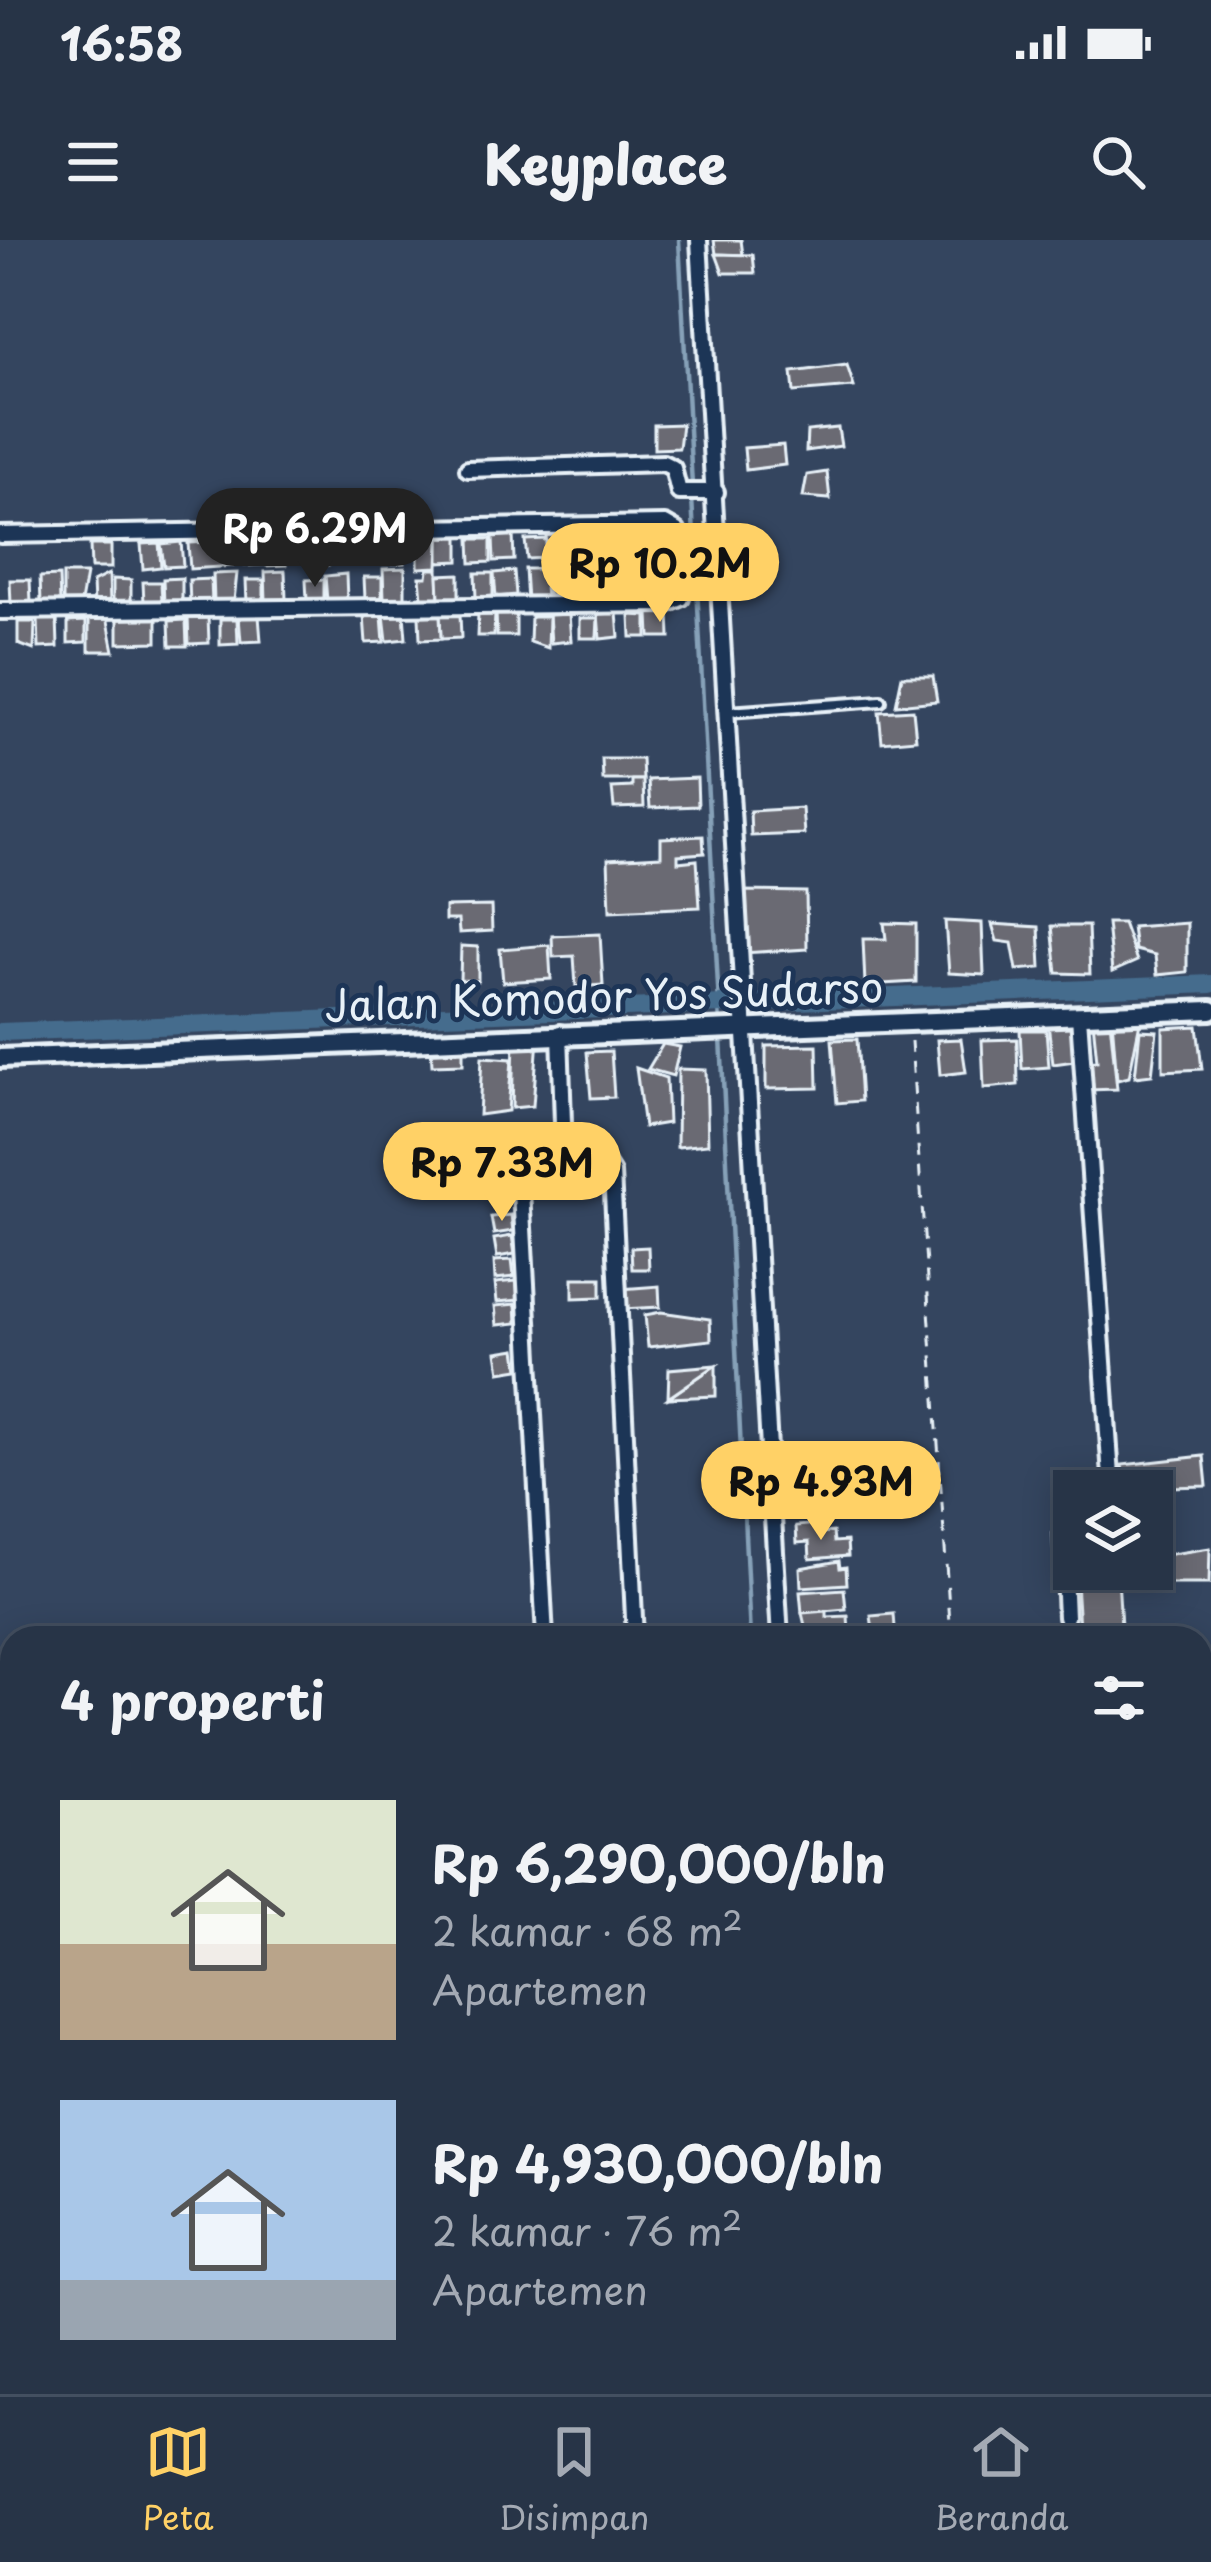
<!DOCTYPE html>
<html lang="id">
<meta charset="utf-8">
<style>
:root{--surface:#273447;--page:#2f3c4e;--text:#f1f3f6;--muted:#a4aab4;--line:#434f60;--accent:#ffd166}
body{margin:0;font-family:"Playpen Sans",sans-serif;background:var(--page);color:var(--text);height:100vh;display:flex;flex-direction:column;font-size:45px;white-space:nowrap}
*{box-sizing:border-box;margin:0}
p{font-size:39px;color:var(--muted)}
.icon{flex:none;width:66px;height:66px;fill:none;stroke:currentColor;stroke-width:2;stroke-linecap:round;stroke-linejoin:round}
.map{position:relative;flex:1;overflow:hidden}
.side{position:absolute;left:0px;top:1386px;width:1212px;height:768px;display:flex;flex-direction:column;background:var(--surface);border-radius:36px 36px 0 0;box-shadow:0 6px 30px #0003,0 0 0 3px var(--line)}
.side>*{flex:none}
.controls{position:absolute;left:1053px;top:1230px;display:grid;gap:24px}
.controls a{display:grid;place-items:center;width:120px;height:120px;border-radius:0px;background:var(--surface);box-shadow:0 6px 30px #0003,0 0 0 3px var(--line);font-size:60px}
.price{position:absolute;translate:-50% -102px;padding:0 27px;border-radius:42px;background:var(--accent);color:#111;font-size:39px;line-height:78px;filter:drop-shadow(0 3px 6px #0008)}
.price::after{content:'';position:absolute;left:50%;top:72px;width:36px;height:27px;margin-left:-18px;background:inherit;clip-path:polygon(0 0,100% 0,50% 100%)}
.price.current{background:#222;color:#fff}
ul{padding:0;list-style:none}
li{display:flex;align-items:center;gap:36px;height:300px;padding:0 60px}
li span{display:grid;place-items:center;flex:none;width:336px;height:240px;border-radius:0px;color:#555}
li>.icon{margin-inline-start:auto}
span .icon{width:144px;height:144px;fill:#fffc;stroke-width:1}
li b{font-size:51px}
h2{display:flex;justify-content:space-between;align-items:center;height:144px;padding:0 60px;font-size:51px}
.status{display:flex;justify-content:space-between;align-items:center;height:84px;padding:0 60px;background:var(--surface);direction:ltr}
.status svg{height:33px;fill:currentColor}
header{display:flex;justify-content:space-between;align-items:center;height:156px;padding:0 60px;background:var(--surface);font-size:54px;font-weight:800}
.tab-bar{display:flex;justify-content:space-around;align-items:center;height:168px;border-top:3px solid var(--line);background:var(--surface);font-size:33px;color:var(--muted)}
.tab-bar a{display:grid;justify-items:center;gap:6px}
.tab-bar .current{color:var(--accent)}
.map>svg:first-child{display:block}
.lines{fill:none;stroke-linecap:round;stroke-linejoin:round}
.stream{stroke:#86a1b8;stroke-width:4.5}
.canal{stroke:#456c8d;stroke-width:18}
.building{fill:#6a6a73;stroke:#e8f1f8;stroke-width:3}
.service-casing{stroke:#e8f1f8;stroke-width:16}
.minor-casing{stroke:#e8f1f8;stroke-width:22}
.tertiary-casing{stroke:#e8f1f8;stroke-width:26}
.path{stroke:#e8f1f8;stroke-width:3;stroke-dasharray:12 9;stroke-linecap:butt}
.service{stroke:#1d3557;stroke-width:8}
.minor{stroke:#1d3557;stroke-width:14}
.tertiary{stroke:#1d3557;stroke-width:16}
.labels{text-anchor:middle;stroke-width:10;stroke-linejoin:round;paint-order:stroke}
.street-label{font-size:42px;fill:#e8f1f8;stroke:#1d3557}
</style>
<div class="status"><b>16:58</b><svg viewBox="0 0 49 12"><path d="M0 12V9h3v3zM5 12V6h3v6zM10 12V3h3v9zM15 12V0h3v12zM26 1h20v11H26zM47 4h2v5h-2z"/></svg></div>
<header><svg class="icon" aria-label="menu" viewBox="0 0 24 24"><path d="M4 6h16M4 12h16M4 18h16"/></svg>Keyplace<svg class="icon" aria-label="search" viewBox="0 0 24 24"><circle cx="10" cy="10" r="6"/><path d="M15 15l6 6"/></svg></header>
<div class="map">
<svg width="1211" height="2154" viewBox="0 0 1211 2154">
<rect width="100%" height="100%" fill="#34455f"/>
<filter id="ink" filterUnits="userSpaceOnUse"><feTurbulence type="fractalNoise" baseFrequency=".00833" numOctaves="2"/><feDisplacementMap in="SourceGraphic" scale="24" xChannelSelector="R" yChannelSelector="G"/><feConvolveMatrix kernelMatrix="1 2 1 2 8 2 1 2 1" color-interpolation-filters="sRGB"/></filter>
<g filter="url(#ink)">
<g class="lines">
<g class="stream">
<polyline points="679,0 692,246"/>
<polyline points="692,257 696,336"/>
<polyline points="697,347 720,785"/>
<polyline points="721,797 750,1398"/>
<polyline points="786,2142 786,2154"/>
</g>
<path class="canal" d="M 0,792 C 404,779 807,759 1211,744"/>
</g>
<g class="building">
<polygon points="714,0 741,0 743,15 716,14"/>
<polygon points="716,14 753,15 755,33 723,33"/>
<polygon points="847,125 854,147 794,152 792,132"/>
<polygon points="682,184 679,208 654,209 654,185"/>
<polygon points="838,188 841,206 806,211 807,191"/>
<polygon points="783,205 785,225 746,230 744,208"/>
<polygon points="827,232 830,259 803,257 807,235"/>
<polygon points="667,293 670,317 654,319 652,295"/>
<polygon points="566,294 567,319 547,320 546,295"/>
<polygon points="577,294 595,294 596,318 578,319"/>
<polygon points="615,294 616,317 598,318 597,295"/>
<polygon points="647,294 648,317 626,318 625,295"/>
<polygon points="513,295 514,320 494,321 493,297"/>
<polygon points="403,297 404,323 384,324 383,299"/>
<polygon points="439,297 459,297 459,321 439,322"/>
<polygon points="344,298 346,323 327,325 325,300"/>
<polygon points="418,298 439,299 438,327 418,328"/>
<polygon points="285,299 286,325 267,326 265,300"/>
<polygon points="470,299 491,299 491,322 471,323"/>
<polygon points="546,299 546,318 527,319 525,300"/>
<polygon points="231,301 233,326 190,329 188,303"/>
<polygon points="364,301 382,302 382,323 364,323"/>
<polygon points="181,302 183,326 164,327 161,304"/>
<polygon points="159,303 161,327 143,329 141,304"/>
<polygon points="307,303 323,303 324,324 308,325"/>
<polygon points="90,305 111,305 111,328 91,328"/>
<polygon points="244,305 263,305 264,325 245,326"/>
<polygon points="575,326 596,326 597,359 577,360"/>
<polygon points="405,328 405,358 384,359 383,329"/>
<polygon points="428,329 438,329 439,358 422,359 420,337 427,337"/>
<polygon points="525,329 544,329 546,359 527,361"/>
<polygon points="556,330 556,339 567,338 568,359 549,360 546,331"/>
<polygon points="285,331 286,360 266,361 265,332"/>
<polygon points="514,331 516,355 496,357 494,333"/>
<polygon points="668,332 670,354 650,356 649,334"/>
<polygon points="237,333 234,361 214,362 213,334"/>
<polygon points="475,333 493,333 493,356 476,358"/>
<polygon points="63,334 86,334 81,362 63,362"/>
<polygon points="109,334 110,363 94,364 93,342"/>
<polygon points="346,334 347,360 327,361 325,336"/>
<polygon points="459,334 459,358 439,358 438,335"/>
<polygon points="647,334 648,356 630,357 629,335"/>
<polygon points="59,336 60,363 41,363 40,337"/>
<polygon points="617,336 618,358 599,358 597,337"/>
<polygon points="364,337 382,337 382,359 365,359"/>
<polygon points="182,338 182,363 164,364 163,339"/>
<polygon points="113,339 131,340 131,365 113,364"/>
<polygon points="211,339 212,364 190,364 189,340"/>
<polygon points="324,339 324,360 307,361 306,340"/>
<polygon points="10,340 30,340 31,364 11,365"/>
<polygon points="246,340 264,340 264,362 247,362"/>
<polygon points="143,342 161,342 162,362 144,363"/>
<polygon points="496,372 516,372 516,396 497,396"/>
<polygon points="669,372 670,397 650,397 649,373"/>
<polygon points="617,373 619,397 600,399 598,374"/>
<polygon points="404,374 406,399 387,401 384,375"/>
<polygon points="460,374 461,398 441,399 440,375"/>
<polygon points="478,374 495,374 494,396 477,396"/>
<polygon points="569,374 571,401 551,403 549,375"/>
<polygon points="440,375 441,399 420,400 419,376"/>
<polygon points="630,375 647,376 647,397 631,397"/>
<polygon points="89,376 107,376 114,411 89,411"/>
<polygon points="208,376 209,403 189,404 188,377"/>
<polygon points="259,376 261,401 241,402 239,377"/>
<polygon points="364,376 382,376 384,402 366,403"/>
<polygon points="57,377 58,407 39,408 38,378"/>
<polygon points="531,377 549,377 548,408 530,402"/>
<polygon points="157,378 157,402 118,403 118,379"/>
<polygon points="580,378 598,378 597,398 580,398"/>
<polygon points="220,379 237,379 238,404 220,405"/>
<polygon points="186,380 187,406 170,406 169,381"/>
<polygon points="86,381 86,402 68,403 68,382"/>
<polygon points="18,382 35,382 34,410 18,404"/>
<polygon points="902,436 933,436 937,461 896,465"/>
<polygon points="913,470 916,499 882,502 879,472"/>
<polygon points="602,519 642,519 643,540 603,540"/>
<polygon points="697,538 698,566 650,568 648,540"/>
<polygon points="632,540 643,540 644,567 614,568 612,548 632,547"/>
<polygon points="802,568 804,594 751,596 750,571"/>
<polygon points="703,596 704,613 678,615 678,622 697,620 700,667 610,671 608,619 661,616 661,598"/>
<polygon points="741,651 806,652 807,709 743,713"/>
<polygon points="491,666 492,691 459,693 458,680 445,680 445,667"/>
<polygon points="945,681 982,683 984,735 949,733"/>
<polygon points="884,683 916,684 916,742 865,745 863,699 886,699"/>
<polygon points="1107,683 1123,683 1137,721 1112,732"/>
<polygon points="1187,683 1187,732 1157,735 1155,715 1135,710 1132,687"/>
<polygon points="992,684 1039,687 1041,728 1017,730 1012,703 997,701"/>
<polygon points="1052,686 1088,686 1090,734 1057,733"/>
<polygon points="600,694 603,745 576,747 574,716 553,717 552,696"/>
<polygon points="549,705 551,739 503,742 500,709"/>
<polygon points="461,706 478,707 478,741 460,740"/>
<polygon points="1124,776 1140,782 1129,837 1117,840 1112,779"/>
<polygon points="1110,780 1117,849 1088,850 1085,822 1097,821 1093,781"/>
<polygon points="1071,783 1075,821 1053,824 1048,784"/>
<polygon points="1197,786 1202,829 1163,831 1163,788"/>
<polygon points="1020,790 1046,790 1049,827 1022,829"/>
<polygon points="1140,790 1157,791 1152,835 1135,837"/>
<polygon points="538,798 533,866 512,868 514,801"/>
<polygon points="857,799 861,861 837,863 832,800"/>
<polygon points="961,799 966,832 940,835 937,800"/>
<polygon points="1017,799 1018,845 984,848 982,800"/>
<polygon points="463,804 463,824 432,825 431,806"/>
<polygon points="663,804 680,807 673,836 648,829"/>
<polygon points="817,805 818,848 766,849 766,806"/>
<polygon points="611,811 614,857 591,858 587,812"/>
<polygon points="482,817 512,819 508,871 479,875"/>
<polygon points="636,828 666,838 668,883 644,887"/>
<polygon points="678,829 706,830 708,904 677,907"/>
<polygon points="507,926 510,946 493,948 491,928"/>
<polygon points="555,926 556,947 539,948 538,927"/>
<polygon points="511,975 513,991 494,994 491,977"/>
<polygon points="512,996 515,1014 497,1017 494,999"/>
<polygon points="648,1007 649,1029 632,1029 631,1008"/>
<polygon points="512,1020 514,1037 495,1039 494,1021"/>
<polygon points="573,1038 601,1038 601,1057 573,1058"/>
<polygon points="517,1041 519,1060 497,1062 495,1043"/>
<polygon points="659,1046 660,1067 622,1069 621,1049"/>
<polygon points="516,1064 517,1083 497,1085 495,1066"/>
<polygon points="661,1072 710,1079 711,1100 648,1107 645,1075"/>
<polygon points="516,1109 519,1129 500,1132 497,1112"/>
<polygon points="716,1125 716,1156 668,1158"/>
<polygon points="716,1125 668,1158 669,1129"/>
<polygon points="1204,1216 1207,1246 1125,1248 1122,1225"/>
<polygon points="819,1284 820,1293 833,1292 834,1302 847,1301 848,1316 810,1319 809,1302 797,1303 796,1286"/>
<polygon points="1210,1308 1209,1344 1124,1344 1126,1329 1152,1329 1152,1317"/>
<polygon points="839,1321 840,1328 846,1327 847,1344 801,1347 800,1328"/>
<polygon points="1118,1338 1121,1386 1079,1389 1076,1341"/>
<polygon points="844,1349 846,1369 802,1373 800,1352"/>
<polygon points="827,1371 827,1377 848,1376 849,1391 808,1398 802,1373"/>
<polygon points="894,1374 895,1388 873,1390 871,1376"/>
</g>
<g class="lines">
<defs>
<polyline id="service" points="728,472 881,461"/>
<g id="minor">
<polyline points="699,0 780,1398"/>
<polyline points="468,229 663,223 673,228 679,252 716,252"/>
<polyline points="0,295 665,284 677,291 681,358 667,364 0,371"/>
<polyline points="680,342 721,339"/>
<polyline points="1079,776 1112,1251"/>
<polyline points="560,793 564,913"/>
<polyline points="1066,1377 1062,1290 1074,1285"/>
<path d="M 545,1398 L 520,932 C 541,910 575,910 602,917 L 612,933 L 635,1398"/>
<polyline points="1200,1733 1211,1734"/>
<polyline points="1200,1821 1211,1821"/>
<polyline points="578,2142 579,2154"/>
<polyline points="671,2142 672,2154"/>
<polyline points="812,2142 813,2154"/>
</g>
<polyline id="tertiary" points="0,818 1211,770"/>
</defs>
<use href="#service" class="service-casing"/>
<use href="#minor" class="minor-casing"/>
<use href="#tertiary" class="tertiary-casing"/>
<polyline class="path" points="911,801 951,1398"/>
<use href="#service" class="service"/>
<use href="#minor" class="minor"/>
<use href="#tertiary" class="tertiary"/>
</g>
</g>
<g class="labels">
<g class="street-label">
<text transform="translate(604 757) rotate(-2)" y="15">Jalan Komodor Yos Sudarso</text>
</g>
</g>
</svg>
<div class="controls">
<a><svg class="icon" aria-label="layers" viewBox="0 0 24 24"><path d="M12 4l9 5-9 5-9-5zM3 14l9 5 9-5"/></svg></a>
</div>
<b class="price current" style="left:315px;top:350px">Rp 6.29M</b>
<b class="price" style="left:660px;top:385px">Rp 10.2M</b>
<b class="price" style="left:502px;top:984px">Rp 7.33M</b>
<b class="price" style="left:821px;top:1303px">Rp 4.93M</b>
<section class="side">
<h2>4 properti<svg class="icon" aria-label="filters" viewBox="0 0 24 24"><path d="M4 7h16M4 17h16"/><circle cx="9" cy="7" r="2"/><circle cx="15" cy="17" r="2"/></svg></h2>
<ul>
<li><span style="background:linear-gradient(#dfe7d0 60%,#b9a48a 0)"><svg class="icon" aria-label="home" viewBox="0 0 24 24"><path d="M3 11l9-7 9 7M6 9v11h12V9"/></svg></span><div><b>Rp 6,290,000/bln</b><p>2 kamar · 68 m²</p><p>Apartemen</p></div></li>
<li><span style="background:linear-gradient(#a9c7e8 75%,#9aa5b1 0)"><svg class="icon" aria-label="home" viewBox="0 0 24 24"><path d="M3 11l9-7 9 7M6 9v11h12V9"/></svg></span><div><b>Rp 4,930,000/bln</b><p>2 kamar · 76 m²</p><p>Apartemen</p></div></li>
</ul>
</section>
</div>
<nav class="tab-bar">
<a class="current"><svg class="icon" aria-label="map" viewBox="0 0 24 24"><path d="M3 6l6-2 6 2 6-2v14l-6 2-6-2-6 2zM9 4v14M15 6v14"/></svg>Peta</a>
<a><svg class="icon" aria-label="saved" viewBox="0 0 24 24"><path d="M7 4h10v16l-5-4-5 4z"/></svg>Disimpan</a>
<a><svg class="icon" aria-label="home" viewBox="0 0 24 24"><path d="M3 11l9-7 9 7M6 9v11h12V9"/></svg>Beranda</a>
</nav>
